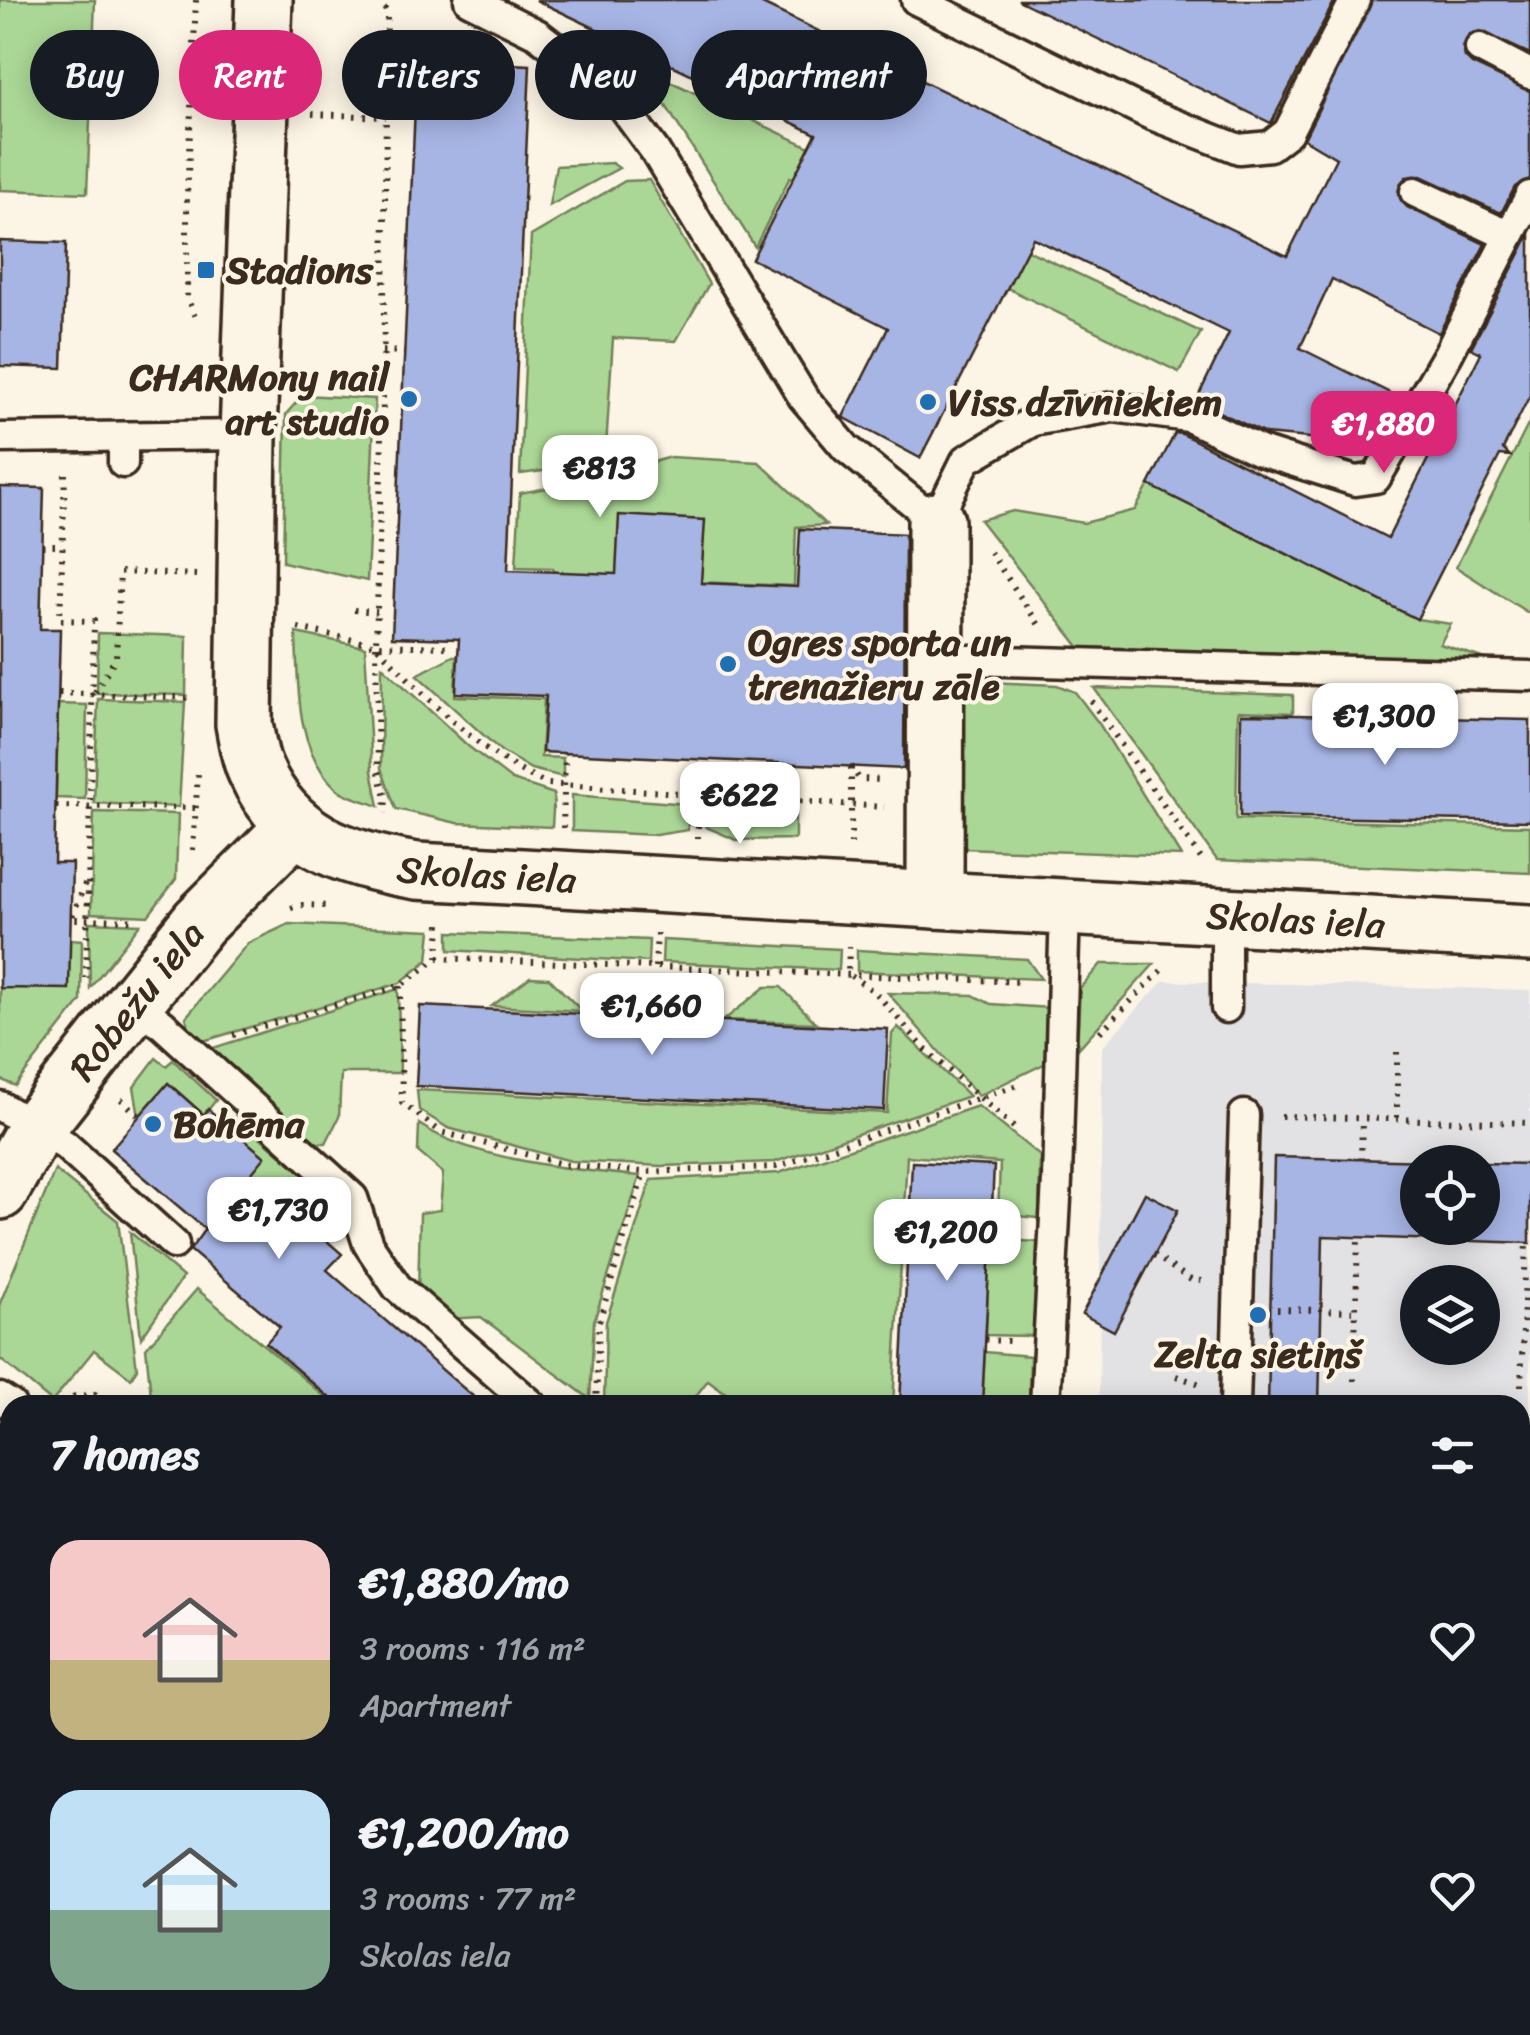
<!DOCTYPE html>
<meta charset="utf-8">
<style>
:root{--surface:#171b24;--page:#242831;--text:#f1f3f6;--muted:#9ea1a6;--accent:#db2777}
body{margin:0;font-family:Sriracha,sans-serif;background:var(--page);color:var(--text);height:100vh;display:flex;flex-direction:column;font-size:38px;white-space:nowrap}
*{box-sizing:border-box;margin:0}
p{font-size:32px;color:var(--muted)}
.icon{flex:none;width:55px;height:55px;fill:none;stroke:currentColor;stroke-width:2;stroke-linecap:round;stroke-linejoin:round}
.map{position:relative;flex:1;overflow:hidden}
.side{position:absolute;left:0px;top:1395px;width:1530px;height:640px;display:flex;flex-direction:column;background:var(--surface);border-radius:30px 30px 0 0;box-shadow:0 5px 25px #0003}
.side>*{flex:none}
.top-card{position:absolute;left:30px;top:30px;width:1000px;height:90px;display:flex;gap:20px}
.tools{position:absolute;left:1400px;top:1145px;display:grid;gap:20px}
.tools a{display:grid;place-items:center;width:100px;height:100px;border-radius:50%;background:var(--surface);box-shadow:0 5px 25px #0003;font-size:50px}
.price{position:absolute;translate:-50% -85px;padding:0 22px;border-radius:20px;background:#fff;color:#222;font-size:32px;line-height:65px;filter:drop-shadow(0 2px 5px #0008)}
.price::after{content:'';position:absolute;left:50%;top:60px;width:30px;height:22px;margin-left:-15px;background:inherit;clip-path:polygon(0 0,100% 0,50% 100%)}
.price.on{background:var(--accent);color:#fff}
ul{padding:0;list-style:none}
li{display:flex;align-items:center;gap:30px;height:250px;padding:0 50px}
li span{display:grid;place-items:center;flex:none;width:280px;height:200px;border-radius:30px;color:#555}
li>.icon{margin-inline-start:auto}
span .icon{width:120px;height:120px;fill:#fffc;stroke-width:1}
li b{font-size:42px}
h2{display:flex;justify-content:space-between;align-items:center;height:120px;padding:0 50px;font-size:42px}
.tag{padding:0 35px;border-radius:45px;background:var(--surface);box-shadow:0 5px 25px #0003;font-size:35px;line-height:90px}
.tag.on{background:var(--accent);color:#fff}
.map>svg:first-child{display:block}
.built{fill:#e2e2e5;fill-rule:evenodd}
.green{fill:#abd796;stroke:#73805a;stroke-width:2.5}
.building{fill:#a7b5e5;stroke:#3b2a1e;stroke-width:2.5}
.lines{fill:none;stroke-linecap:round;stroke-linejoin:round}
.service-casing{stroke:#3b2a1e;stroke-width:35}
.minor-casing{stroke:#3b2a1e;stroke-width:62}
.secondary-casing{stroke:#3b2a1e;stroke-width:62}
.trunk-casing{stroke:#3b2a1e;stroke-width:62}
.path{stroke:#3b2a1e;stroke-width:6;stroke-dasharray:2.5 8;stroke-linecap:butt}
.service{stroke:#fcf5e5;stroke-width:28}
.minor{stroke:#fcf5e5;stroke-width:55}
.secondary{stroke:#fcf5e5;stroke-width:55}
.trunk{stroke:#fcf5e5;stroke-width:55}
.poi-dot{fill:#1f6fb2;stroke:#fcf5e5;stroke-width:4}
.labels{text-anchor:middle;stroke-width:8;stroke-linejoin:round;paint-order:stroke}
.poi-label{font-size:38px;font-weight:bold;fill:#3b2a1e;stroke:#fcf5e5;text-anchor:start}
.street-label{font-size:38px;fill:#3b2a1e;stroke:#fcf5e5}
</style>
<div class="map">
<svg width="1530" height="2035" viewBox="0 0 1530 2035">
<rect width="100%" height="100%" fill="#fcf5e5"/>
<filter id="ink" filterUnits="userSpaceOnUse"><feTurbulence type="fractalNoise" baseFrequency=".01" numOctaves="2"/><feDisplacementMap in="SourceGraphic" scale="20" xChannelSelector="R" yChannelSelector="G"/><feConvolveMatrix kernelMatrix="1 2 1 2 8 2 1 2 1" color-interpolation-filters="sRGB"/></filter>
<g filter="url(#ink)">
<path class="built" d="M 1163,981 L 1530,990 L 1530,1670 L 1520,1675 L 1520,1405 L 1099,1405 L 1102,1047 ZM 1418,1162 L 1482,1162 L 1482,1228 L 1418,1228 ZM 1418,1282 L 1482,1282 L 1482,1348 L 1418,1348 Z"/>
<g class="green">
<polygon points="0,0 95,0 87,193 0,190"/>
<polygon points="642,68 1201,332 1179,372 891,231 790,177 755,247"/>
<polygon points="612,163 619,168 549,206 556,166"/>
<polygon points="649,180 709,284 676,341 613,338 605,463 520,474 531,236 625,181"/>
<polygon points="303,395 375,399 367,581 283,562 286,414"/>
<polygon points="1530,421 1530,614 1456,567"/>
<polygon points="670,457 759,462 826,525 796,527 794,586 554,576 553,568 516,567 520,493 601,478"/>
<polygon points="1149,485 1417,619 1451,624 1440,644 1530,674 1088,658 980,520 1013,511 1084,523 1135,510"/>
<polygon points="98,633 187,636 186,695 97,693"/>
<path d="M 296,633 L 365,647 L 372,771 L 379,806 C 366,801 346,797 336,788 C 295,750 298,683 296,633 Z"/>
<polygon points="453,656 457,656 455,696 544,699 541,757 563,758 563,777 531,769 501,751 417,675"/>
<polygon points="382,666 468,746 512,780 554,794 552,827 457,823 396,809 381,768"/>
<polygon points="964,681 1057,685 1075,692 1100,725 1181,856 962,848"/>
<polygon points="1094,688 1293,695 1293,713 1238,711 1236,819 1530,826 1530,873 1217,860"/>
<polygon points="98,699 185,702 179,807 94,803"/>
<polygon points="58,704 87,705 85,799 56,798"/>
<polygon points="572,795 687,804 688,830 656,835 572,831"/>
<polygon points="707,805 795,810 795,839 736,840 706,827"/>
<polygon points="94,812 178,814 176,879 148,916 91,913"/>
<polygon points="89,922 140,924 90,988"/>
<polygon points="289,924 431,930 428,960 400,983 203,1041 189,1028 186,1017 248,943"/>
<polygon points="449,932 649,940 648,962 449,950"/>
<polygon points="70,939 82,940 81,1001 15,1086 0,1079 0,988"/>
<polygon points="663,940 840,949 839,970 662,962"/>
<polygon points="857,950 1027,959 1041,979 857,971"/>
<polygon points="1101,964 1154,964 1077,1050 1080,988"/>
<polygon points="530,977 549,978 582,1011 492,1006"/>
<polygon points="644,982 664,982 701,1018 610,1011"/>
<polygon points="765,987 781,987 816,1023 724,1020"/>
<polygon points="398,989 400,1073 341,1073 339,1117 326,1143 315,1143 210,1049"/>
<polygon points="888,993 973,995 991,1004 1049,1008 1048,1062 978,1096"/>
<polygon points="898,1027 969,1096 775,1162 662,1166 571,1161 448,1128 419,1110 417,1090 887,1113 892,1034"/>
<polygon points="156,1058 166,1066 173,1060 216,1100 204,1115 168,1083 139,1116 134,1087"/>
<polygon points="978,1106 1040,1156 1039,1218 998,1214 1000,1163 907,1156 893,1405 742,1405 708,1380 689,1405 604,1405 606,1322 651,1180 779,1173"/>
<polygon points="235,1116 308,1178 289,1206 251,1174 227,1125"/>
<path d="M 419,1124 C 469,1159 578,1171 640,1176 L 594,1321 L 590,1399 L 481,1317 L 445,1319 L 418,1297 L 420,1213 L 440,1210 L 443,1173 L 418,1152 Z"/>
<polygon points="55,1170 118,1221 137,1369 131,1378 94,1350 52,1402 0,1359 0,1303"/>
<polygon points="130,1232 183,1277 141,1338"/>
<polygon points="990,1239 1037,1242 1034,1336 986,1335"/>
<polygon points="197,1289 335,1405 152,1405 146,1348"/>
<polygon points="985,1352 1030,1356 1029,1405 982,1405"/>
<polygon points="0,1429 10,1438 10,1482 0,1482"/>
<rect x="0" y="1558" width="10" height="60"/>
<polygon points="0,1698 10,1698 10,1760 0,1748"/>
<polygon points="0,1841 10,1849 10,1891 0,1883"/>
<polygon points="0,1916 10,1923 10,2008 0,2000"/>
<polygon points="33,2025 102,2025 96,2035 46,2035"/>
<polygon points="152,2025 193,2025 196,2035 146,2035"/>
<polygon points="209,2025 274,2025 286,2035 211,2035"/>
<polygon points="309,2025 413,2025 411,2035 320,2035"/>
<polygon points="554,2025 637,2025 630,2035 553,2035"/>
<polygon points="689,2025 765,2025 760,2035 681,2035"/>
<polygon points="992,2025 1105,2025 1118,2035 1012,2035"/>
<polygon points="1131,2025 1238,2025 1249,2035 1141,2035"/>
</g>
<g class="building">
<polygon points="536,0 754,0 1287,256 1336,158 1304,139 1372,0 1530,0 1530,54 1480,31 1470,34 1463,48 1465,57 1472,64 1530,91 1530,179 1515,187 1501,213 1421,176 1406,177 1400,184 1398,194 1407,207 1485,244 1439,333 1332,279 1300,348 1402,399 1376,444 1265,434 1196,401 1229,333 1033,238 920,458 843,417 888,328 752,259 816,134"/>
<polygon points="1018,0 1335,0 1271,123"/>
<polygon points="417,60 530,65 508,570 616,574 619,515 705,520 701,583 797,587 800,529 905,534 904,769 542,752 546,696 456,693 459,639 392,637"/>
<polygon points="1530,234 1530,395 1503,449 1510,456 1500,455 1417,619 1149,485 1175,433 1182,434 1388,538 1433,449 1414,447 1433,414 1447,421 1481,353 1471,348"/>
<polygon points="0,241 66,243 62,368 0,366"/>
<polygon points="0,487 44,488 40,629 60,629 54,863 72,863 69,989 0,988"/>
<polygon points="1241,714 1530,720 1530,821 1240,816"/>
<polygon points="420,1006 888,1029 884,1110 416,1086"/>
<polygon points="168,1083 204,1115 208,1109 265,1157 251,1174 342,1254 327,1270 483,1405 338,1405 266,1343 280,1327 190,1250 205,1229 111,1149"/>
<polygon points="1274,1157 1470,1162 1418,1162 1418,1228 1482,1228 1482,1163 1530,1164 1530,1243 1323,1236 1319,1405 1268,1405"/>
<polygon points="912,1162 994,1166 982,1405 900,1405"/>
<polygon points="1145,1193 1178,1210 1114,1331 1082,1314"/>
</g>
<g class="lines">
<defs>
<g id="service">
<polyline points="469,0 537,34 610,90 655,151 803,397 846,448 936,521 966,460 1033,421 1113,407 1189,417 1260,451 1355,481 1376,478 1448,354 1530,196"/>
<polyline points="916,0 1149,114 1239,149 1270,146 1288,132 1355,0"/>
<polyline points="1480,48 1530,74"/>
<polyline points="1415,192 1509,236"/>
<polyline points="123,437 123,463"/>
<polyline points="0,438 248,435"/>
<polyline points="936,659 1530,676"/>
<polyline points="1226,917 1226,1008"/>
<polyline points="134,1003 163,1025 353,1198 368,1244 397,1287 532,1405"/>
<polyline points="0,1106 65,1145 174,1244"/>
<polyline points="0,1398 11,1405"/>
<polyline points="1045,1405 1057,1180 1065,908"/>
<polyline points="1235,1405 1244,1115"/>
<polyline points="1520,1488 1530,1489"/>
<polyline points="0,1771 10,1780"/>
<polyline points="1520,1857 1530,1843"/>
<polyline points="292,2025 303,2035"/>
<polyline points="652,2035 661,2025"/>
<polyline points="1393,2035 1400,2025"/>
</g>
<g id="minor">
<polyline points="935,900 936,521"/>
<path id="s1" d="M 0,1191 L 36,1128 L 134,1003 L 199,922 L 295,826"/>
<polyline points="1520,1739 1530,1739"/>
</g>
<g id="secondary">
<path id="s2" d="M 264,0 L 248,435 L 244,724 C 247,739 249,756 255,769 C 286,841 347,860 417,871 L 1530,933"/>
</g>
<polyline id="trunk" points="0,2030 7,2035"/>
</defs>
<use href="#service" class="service-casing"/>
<use href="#minor" class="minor-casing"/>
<use href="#secondary" class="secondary-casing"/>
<use href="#trunk" class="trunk-casing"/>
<g class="path">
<polyline points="196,0 187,196 187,297 197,322"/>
<path d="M 378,0 L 387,12 L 383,401 L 376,645 C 426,697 479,755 548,784 L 884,807"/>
<polyline points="312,114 386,117"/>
<polyline points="382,351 404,352"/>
<polyline points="65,474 60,620 94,621 86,978"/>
<polyline points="42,546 62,546"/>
<polyline points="990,552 1039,625"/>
<polyline points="354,610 377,612"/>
<polyline points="298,628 376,645 446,647 447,638"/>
<polyline points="376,646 378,769 386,798 385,813"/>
<polyline points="95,692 116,657 120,572 197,575"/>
<polyline points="59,693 194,698"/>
<polyline points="1091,701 1204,863"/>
<polyline points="851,766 859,779 883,780"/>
<polyline points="851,768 851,845"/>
<polyline points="698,794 698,838"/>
<polyline points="56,806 196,808"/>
<polyline points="563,828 565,754"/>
<polyline points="193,850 198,773"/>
<polyline points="85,884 71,919 135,920"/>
<polyline points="291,908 303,905 328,906"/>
<polyline points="849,946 848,974 875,992 925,1049 1019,1132"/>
<polyline points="438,958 440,924"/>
<polyline points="655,967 657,933"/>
<polyline points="400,986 402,1103 441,1132 567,1165 644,1172 776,1167 1021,1084"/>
<polyline points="1100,1032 1166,966"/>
<polyline points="233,1035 400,986 438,958 1023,982"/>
<polyline points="1397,1052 1397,1119"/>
<polyline points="121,1099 139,1116"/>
<polyline points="1281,1116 1530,1123"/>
<polyline points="1361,1160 1362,1119"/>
<polyline points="991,1222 1020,1222"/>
<polyline points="1154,1255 1191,1280 1202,1281"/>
<polyline points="1277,1309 1356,1311"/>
<polyline points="985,1340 1009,1341"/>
<polyline points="1176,1376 1200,1384"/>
<polyline points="1354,1381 1358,1237"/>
<polyline points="1521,1386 1526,1242"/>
<polyline points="66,1405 75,1396 95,1394 110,1405"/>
<polyline points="596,1405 599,1322 644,1172"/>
<polyline points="0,1824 10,1832"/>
<polyline points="0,1898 10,1906"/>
<polyline points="201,2025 203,2035"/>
<polyline points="1120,2025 1131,2035"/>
<polyline points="118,2031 138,2025"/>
<polyline points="115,2035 119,2025"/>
<polyline points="433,2035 433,2025"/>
</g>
<use href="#service" class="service"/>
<use href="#minor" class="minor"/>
<use href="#secondary" class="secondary"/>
<use href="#trunk" class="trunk"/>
</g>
</g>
<g class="poi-dot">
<rect x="196" y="260" width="20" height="20" rx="5"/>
<circle cx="409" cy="399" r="10"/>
<circle cx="928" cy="402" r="10"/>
<circle cx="728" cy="664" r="10"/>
<circle cx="153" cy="1124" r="10"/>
<circle cx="1258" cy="1315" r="10"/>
</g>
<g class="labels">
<g class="poi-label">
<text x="226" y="283">Stadions</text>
<text x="389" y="390" text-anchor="end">CHARMony nail<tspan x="389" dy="44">art studio</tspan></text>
<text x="948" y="415">Viss dzīvniekiem</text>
<text x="748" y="655">Ogres sporta un<tspan x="748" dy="44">trenažieru zāle</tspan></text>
<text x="173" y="1137">Bohēma</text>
<text x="1258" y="1367" text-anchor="middle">Zelta sietiņš</text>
</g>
<g class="street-label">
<text dy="13" stroke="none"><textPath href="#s2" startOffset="1042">Skolas iela</textPath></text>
<text dy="13" stroke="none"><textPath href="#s2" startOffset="1852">Skolas iela</textPath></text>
<text dy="13" stroke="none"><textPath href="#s1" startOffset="235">Robežu iela</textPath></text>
</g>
</g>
</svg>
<div class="tools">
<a><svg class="icon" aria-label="locate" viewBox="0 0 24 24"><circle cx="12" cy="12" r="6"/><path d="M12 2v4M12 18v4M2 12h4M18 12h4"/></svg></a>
<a><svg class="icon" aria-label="layers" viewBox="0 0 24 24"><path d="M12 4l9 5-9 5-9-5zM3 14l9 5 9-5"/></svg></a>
</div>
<b class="price on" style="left:1384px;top:476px">€1,880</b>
<b class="price" style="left:600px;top:520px">€813</b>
<b class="price" style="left:1385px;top:768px">€1,300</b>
<b class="price" style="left:740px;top:847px">€622</b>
<b class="price" style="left:652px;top:1058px">€1,660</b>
<b class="price" style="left:279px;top:1262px">€1,730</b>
<b class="price" style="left:947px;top:1284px">€1,200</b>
<div class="top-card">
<a class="tag">Buy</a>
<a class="tag on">Rent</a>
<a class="tag">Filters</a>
<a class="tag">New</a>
<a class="tag">Apartment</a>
</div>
<section class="side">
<h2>7 homes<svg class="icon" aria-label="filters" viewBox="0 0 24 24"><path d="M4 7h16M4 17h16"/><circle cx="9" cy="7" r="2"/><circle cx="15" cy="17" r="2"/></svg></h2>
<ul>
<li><span style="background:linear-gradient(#f6c9c9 60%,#c2b280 0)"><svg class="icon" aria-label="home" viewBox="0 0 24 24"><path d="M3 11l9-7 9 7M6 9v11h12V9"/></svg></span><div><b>€1,880/mo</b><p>3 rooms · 116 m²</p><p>Apartment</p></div><svg class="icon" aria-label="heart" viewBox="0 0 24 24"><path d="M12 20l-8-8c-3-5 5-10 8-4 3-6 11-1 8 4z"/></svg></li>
<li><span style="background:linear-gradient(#bfe0f5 60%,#7fa58c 0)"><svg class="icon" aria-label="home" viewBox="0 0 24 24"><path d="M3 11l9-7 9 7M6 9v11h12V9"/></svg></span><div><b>€1,200/mo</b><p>3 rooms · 77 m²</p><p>Skolas iela</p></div><svg class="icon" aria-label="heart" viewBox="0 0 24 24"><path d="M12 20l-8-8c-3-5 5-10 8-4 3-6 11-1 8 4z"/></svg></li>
</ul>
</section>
</div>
